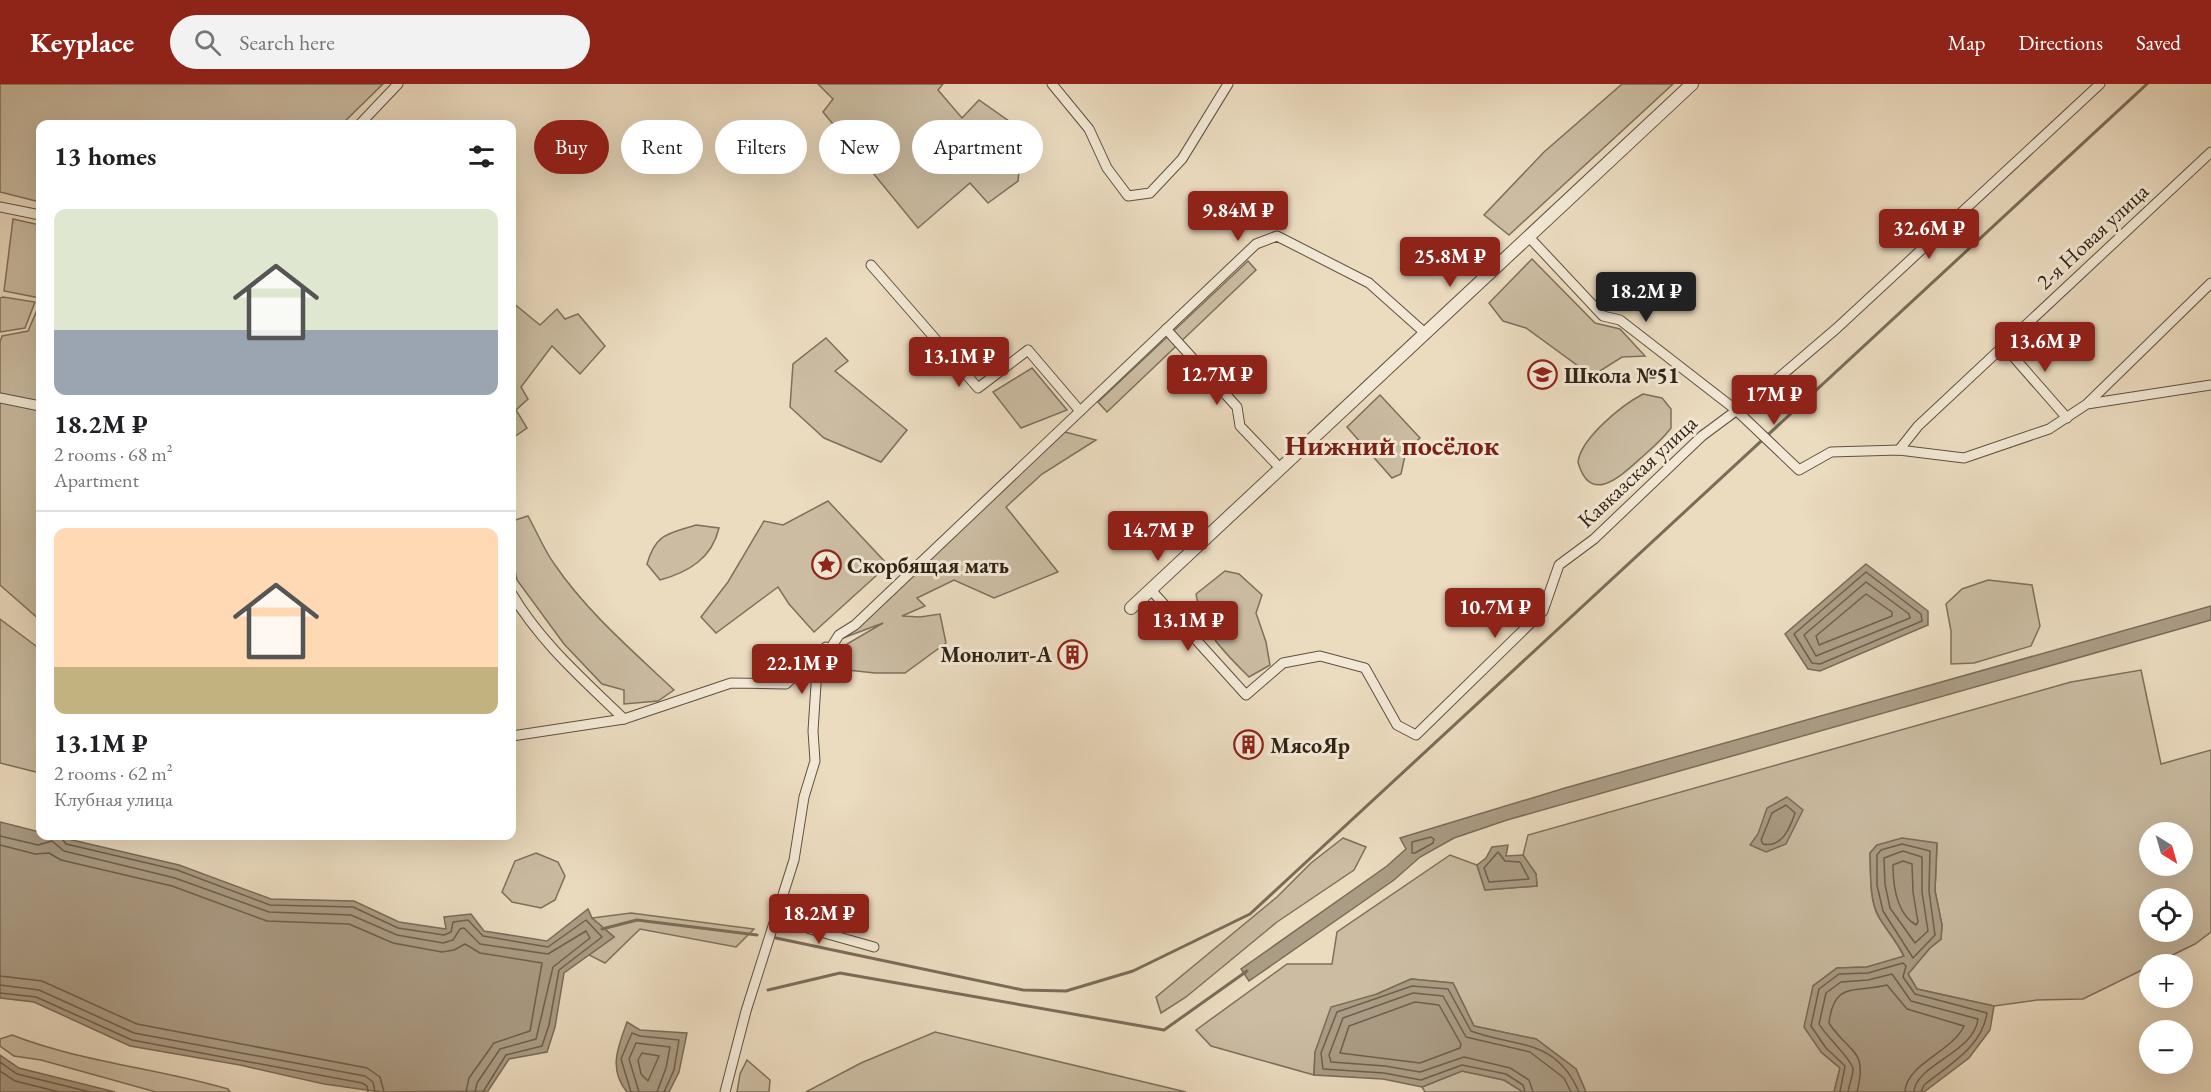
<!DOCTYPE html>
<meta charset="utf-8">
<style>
:root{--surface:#fff;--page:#f2f2f2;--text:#202124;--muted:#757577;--line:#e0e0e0;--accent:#8f2418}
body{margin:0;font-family:"EB Garamond",serif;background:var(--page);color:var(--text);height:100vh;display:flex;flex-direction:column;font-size:22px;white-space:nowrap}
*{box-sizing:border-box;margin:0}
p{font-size:20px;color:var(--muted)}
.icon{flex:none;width:33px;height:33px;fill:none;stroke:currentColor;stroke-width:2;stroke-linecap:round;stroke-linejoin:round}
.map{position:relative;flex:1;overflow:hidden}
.sheet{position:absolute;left:36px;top:36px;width:480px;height:720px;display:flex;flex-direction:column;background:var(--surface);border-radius:12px;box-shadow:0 6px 24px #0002}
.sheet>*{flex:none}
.hud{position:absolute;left:534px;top:36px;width:570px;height:54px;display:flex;gap:12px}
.needle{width:39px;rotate:143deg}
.tools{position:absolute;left:2139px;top:738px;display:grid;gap:12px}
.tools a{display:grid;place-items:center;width:54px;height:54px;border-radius:50%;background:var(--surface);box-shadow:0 6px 24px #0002;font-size:30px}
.price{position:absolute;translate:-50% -51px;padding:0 14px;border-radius:6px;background:var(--accent);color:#fff;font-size:20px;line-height:39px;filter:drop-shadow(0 2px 3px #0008)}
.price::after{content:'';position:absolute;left:50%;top:36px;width:18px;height:14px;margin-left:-9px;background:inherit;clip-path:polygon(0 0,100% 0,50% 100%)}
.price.current{background:#222;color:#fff}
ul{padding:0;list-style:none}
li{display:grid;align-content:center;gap:12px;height:318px;padding:0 18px}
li+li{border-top:2px solid var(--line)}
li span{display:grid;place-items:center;height:186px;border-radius:12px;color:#555}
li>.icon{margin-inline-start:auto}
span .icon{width:108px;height:108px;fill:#fffc;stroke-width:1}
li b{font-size:26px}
h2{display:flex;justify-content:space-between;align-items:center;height:72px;padding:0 18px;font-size:26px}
.chip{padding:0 21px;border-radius:27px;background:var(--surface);box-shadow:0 6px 24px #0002;font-size:21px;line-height:54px}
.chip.current{background:var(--accent);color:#fff}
header{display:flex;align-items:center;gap:36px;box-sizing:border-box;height:84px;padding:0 30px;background:var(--accent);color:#fff}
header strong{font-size:28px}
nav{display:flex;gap:33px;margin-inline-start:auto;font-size:21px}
.search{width:420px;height:54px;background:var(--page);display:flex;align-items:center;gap:15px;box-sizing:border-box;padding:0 21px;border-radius:33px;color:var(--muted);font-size:22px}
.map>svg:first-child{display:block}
.green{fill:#cbbca2;stroke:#7e705c;stroke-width:1.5;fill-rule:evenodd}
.water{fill:#ab9c85;stroke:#7a6c58;stroke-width:1.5}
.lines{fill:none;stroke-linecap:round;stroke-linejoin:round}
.shore{stroke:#6e604d;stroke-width:1.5}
.stream{stroke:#7a6c58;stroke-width:3}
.minor-casing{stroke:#5f5140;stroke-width:11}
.tertiary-casing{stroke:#5f5140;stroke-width:14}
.minor{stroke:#f2e8d5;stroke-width:9}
.tertiary{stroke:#f2e8d5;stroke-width:12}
.labels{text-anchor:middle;stroke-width:6;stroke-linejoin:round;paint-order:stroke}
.street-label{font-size:22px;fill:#302315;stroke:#f2e8d5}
.poi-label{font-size:22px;font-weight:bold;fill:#302315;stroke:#f2e8d5;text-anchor:start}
.district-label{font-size:28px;font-weight:bold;fill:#7a1f14;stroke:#f2e8d5}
</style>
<header>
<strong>Keyplace</strong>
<div class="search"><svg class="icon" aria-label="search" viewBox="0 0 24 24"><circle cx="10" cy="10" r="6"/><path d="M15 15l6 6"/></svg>Search here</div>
<nav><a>Map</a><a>Directions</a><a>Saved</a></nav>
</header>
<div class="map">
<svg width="2211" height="1008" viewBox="0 0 2211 1008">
<rect width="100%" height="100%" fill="#ebdbbf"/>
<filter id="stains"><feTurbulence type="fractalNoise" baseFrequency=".00333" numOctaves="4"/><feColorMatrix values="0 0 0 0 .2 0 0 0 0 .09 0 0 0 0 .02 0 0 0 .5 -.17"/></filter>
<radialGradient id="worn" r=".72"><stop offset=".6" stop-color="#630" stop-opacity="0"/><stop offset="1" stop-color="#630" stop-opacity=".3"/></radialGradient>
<g class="green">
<polygon points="0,0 383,0 342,40 40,40 40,118 0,108"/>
<polygon points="818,0 943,0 938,6 962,34 979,16 1033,54 1021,68 1018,97 988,119 970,99 918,144 823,28 833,15"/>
<polygon points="1622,0 1673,0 1509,151 1484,131 1544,68"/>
<polygon points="13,135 40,141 40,214 4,207"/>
<polygon points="1532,175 1595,239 1620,245 1645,272 1622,273 1592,292 1526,244 1503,237 1489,219"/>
<polygon points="1248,177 1256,186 1107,328 1098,318"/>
<polygon points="3,213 35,218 25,244 0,248 0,214"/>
<polygon points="512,218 540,241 557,225 565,235 578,230 605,262 580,290 552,262 521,303 528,315 516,326 527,344 514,353 512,351"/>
<polygon points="40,219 40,536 0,501 0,258 2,252 28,247"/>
<polygon points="826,254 848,277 835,287 907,346 881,378 824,354 790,323 793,280"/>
<polygon points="1032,284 1067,326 1021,344 993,308"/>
<path d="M 1643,310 L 1662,314 L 1671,325 L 1671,344 C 1662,356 1651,365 1641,374 C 1621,392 1590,422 1578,378 C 1581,354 1622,321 1643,310 Z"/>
<polygon points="1380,311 1420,354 1406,367 1401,390 1392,394 1347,343"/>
<polygon points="1065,348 1096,356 1042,390 1006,423 1058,488 994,514 954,496 917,514 925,522 902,532 920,533 940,530 946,559 905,589 875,589 828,584 847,560 883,539 843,554"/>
<polygon points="828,417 888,481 814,548 789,520 778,503 716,549 701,533 728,498 764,437 783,441"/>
<path d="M 528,432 C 537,448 544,466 555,481 C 588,529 633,567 674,606 L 658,617 L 624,620 L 624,606 L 602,600 L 564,560 L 517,496 L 512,475 L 512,437 Z"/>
<path d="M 696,441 L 719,444 C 712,474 689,488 660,496 L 647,480 C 656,449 668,450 696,441 Z"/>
<path d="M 1225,487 L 1239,490 L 1262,511 L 1256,529 L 1266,558 L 1270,581 L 1249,593 C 1224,568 1201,547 1196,510 Z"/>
<polygon points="1988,496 2032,501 2040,542 2031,562 1974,579 1951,580 1951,547 1946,520 1962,505"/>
<polygon points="0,535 40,565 40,689 0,679"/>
<path d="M 2141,586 L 2161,680 L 2211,666 L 2211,848 L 2195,860 L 2083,915 L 2037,916 L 1994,922 L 1917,905 L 1908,890 L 1930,864 L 1941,855 L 1942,841 L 1935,807 L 1937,760 L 1877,761 L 1870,769 C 1871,788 1869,814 1878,832 C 1886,846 1897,857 1904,873 L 1867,883 L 1837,884 L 1813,902 L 1811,918 L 1821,968 L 1840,984 L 1834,1008 L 1586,1008 L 1576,985 L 1536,955 L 1474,942 L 1453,899 L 1411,895 L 1377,910 L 1315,968 L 1314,991 L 1211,962 L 1196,946 L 1287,880 L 1332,880 L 1337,848 L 1450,771 L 1477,781 L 1485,806 L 1537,802 L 1536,790 L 1523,771 L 1528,751 L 2071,598 ZM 2150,748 L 2182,748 L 2182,782 L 2150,782 ZM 2150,814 L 2182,814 L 2182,848 L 2150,848 Z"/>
<polygon points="1343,754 1366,763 1354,786 1277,838 1186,913 1161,929 1156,913 1277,813 1311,779"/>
<polygon points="536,769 558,778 565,792 555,816 541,824 512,818 502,808 515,777"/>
<polygon points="631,829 754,845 736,863 640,845 605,879 589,871 614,853 592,834"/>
<polygon points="935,948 1186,1008 806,1008 861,979"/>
<path d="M 12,951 C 81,978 157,984 228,1005 L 230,1008 L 156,1008 L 41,976 L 14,972 L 0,962 L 0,955 Z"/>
<polygon points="747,976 770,996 769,1008 737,1008 740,990"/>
<polygon points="1462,987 1504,996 1523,1008 1425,1008 1422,1003"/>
</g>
<g class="water">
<polygon points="1866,480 1928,527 1928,541 1820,587 1808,585 1785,550"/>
<polygon points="2211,522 2211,536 1507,736 1454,754 1420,773 1394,796 1249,897 1241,885 1387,782 1406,765 1400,754 1565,704"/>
<polygon points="1787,713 1803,726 1786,760 1766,768 1750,761 1758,750 1767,724"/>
<polygon points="0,738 40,748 40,752 55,752 179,781 271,815 354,817 399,838 446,845 444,833 471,830 484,847 547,857 588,825 592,834 614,853 564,889 555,943 547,968 509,975 488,1007 381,1008 324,1000 240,981 130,962 34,918 0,914"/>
<path d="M 1902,754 L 1937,759 L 1935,807 L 1942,841 L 1941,855 L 1930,864 L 1908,890 L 1917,905 L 1994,922 L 1990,946 L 1969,974 L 1924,1008 L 1834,1008 L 1840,984 L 1821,968 L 1804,943 L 1813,902 L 1837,884 L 1867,883 L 1904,872 C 1897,857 1886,846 1878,831 C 1869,814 1871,788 1870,769 L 1877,761 Z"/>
<polygon points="1508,761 1506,772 1523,771 1536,790 1537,802 1485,806 1477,781 1486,774 1492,763"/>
<polygon points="1411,895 1453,899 1474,942 1536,955 1576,985 1586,1008 1523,1008 1504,996 1462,987 1422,1003 1383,995 1314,991 1315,968 1331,923 1377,910"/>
<path d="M 627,938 L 640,946 L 687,949 L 679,988 L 669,1008 L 627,1008 C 608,985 618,963 627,938 Z"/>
<polygon points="0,971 19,984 115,1008 0,1008"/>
</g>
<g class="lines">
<g class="shore">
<polygon points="1866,488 1921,530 1922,537 1820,580 1812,579 1794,550"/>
<polygon points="1866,498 1909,530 1910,534 1816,572 1804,551"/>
<polygon points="1866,510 1892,528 1892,532 1819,561 1816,552"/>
<path d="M 1786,721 L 1795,729 C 1790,744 1782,764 1763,760 L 1761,756 L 1772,729 Z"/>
<polyline points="0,752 38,761 52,757 64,767 175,794 269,828 351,831 397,851 443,859 453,856 460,845 464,844 480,860 548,870 586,847 590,854 553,883 536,955 500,965 477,999 475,1008"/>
<polyline points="60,752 66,760 177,786 270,821 353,823 398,844 444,851 451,848 453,838 468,836 483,852 548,863 586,836 602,853 559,886 549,941 542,962 506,971 483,1008"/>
<polygon points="1431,753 1434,755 1433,759 1415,769 1412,769 1412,758"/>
<polygon points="1902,760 1930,767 1929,807 1935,851 1913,874 1883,827 1877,801 1877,771 1881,766"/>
<polyline points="0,761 35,770 49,769 61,776 172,802 267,837 349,840 393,859 442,868 454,866 465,860 480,869 542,879 530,947 494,959 469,994 466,1008"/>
<polygon points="1903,767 1922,773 1922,808 1928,847 1915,859 1890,824 1885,800 1884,774"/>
<polygon points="1498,768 1505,777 1520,778 1529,795 1489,798 1484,784"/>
<path d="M 1903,777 L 1912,780 L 1913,808 L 1918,838 L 1916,841 C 1896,829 1893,802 1893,781 Z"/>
<polyline points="0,892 42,897 137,940 367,984 380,993 384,1008"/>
<polyline points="0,901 39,906 134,949 365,992 373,998 375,1008"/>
<polyline points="0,909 36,913 132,956 362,999 367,1002 368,1008"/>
<polygon points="1415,918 1439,921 1461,960 1460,964 1420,979 1340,969 1349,942"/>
<polygon points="642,969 659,972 648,997 641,990 638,976"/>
<polyline points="0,978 17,990 90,1008"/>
<polyline points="0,987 15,997 59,1008"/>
<polyline points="631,1008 621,975 632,949 640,952 679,956 674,986 664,1008"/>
<polyline points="639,1008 629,975 636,959 670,963 666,984 657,1008"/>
<path d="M 1525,1008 L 1523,1001 L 1506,990 L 1462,981 L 1421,996 L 1384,989 L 1323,985 L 1321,969 L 1337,928 L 1412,902 L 1448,905 L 1471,947 C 1516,964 1555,953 1579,1008"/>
<polyline points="1533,1008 1529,996 1510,984 1464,973 1420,988 1385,982 1331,978 1329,971 1343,934 1413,909 1443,912 1466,953 1530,968 1564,994 1571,1008"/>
<path d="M 1840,1008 L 1845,982 L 1826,964 L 1811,942 L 1819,905 L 1839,890 L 1868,889 L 1903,879 L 1906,882 L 1903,893 L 1915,910 L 1987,929 C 1982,963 1949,981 1924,1001 L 1921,1008"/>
<path d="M 1848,1008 C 1849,1001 1853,992 1853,985 C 1853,977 1825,951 1819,940 L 1826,909 L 1841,898 L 1868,896 L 1892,890 L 1911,917 L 1978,935 C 1974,969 1915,981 1914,1008"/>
<path d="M 1857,1008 C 1868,964 1850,971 1829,939 C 1834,897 1854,909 1887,901 L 1907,925 L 1964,942 C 1952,968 1906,980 1905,1008"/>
</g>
<g class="stream">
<polyline points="602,845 637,836 757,851"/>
<polyline points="776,854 1023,906 1066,907 1133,887 1250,830 2147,0"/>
<polyline points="768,906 840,889 1164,946 1247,887"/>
</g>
<defs>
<g id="minor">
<polyline points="1052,0 1089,45 1107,84 1128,112 1150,109 1182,75 1228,0"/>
<polyline points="360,40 398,0"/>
<polyline points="0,123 40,131"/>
<polyline points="1528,152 1603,232 1620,236 1736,326 1799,386 1831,368 1899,366 1964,374 2049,345 2087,320 2211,301"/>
<polyline points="871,181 978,304 1028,266 1080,327"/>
<polyline points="1166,245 1237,323 1240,342 1280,384"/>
<polyline points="2004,262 2067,334"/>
<polyline points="0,314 40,322"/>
<polyline points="2088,319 2211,199"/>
<polyline points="1899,366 1918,342 2211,68"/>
<polyline points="1151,506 1246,611 1283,579 1320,572 1365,584 1397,641 1416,651 1543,527 1559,481 1594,455 1702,352 1768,303 1837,244 2100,0"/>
<path d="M 512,510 C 541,559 583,595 624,635"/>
<polyline points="512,652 624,635 731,599 786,600 826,563"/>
<polyline points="778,826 810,845 874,863"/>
<polyline points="725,1008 746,927 794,776 804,713 815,677 813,647 817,585 839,551 855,541 1256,160 1277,152 1369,199 1425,249"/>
</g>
<polyline id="tertiary" points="1131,524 1692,0"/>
</defs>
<use href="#minor" class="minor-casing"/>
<use href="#tertiary" class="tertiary-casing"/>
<use href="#minor" class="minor"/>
<use href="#tertiary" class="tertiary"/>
</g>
<defs>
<symbol id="school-ring" viewBox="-11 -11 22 22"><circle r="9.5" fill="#f2e8d5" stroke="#8f2418" stroke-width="1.5"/><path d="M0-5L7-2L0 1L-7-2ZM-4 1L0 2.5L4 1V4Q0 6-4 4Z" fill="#8f2418"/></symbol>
<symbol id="sight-ring" viewBox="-11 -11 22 22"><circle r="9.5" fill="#f2e8d5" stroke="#8f2418" stroke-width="1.5"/><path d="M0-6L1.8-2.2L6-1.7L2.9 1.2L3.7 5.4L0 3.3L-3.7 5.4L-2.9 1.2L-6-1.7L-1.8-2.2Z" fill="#8f2418"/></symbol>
<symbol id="building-ring" viewBox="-11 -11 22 22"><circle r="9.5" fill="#f2e8d5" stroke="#8f2418" stroke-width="1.5"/><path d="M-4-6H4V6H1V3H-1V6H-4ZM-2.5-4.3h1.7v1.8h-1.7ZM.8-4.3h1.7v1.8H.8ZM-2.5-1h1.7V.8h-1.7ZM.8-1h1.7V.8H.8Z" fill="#8f2418"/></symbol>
</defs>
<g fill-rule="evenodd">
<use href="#school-ring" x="1526" y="274" width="33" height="33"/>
<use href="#sight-ring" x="810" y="464" width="33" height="33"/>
<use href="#building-ring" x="1056" y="554" width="33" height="33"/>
<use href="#building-ring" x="1232" y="644" width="33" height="33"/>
</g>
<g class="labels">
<g class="street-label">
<text transform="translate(2092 152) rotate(-43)" y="8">2-я Новая улица</text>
<text transform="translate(1637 387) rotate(-43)" y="8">Кавказская улица</text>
</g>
<g class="poi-label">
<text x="1564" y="299">Школа №51</text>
<text x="847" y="489">Скорбящая мать</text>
<text x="1052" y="578" text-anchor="end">Монолит-А</text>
<text x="1270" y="669">МясоЯр</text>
</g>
<g class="district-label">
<text x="1392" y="371">Нижний посёлок</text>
</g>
</g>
<rect width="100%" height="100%" filter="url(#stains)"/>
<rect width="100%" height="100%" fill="url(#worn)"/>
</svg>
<div class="tools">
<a><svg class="needle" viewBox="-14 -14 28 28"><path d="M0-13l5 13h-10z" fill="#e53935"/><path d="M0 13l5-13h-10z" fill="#757577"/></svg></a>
<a><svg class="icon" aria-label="locate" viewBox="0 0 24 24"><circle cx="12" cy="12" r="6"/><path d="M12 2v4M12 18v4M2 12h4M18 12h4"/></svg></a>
<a>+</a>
<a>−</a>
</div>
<b class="price" style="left:1238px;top:158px">9.84M ₽</b>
<b class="price" style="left:1929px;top:176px">32.6M ₽</b>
<b class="price" style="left:1450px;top:204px">25.8M ₽</b>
<b class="price current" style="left:1646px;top:239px">18.2M ₽</b>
<b class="price" style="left:2045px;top:289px">13.6M ₽</b>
<b class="price" style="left:959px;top:304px">13.1M ₽</b>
<b class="price" style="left:1217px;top:322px">12.7M ₽</b>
<b class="price" style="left:1774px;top:342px">17M ₽</b>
<b class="price" style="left:1158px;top:478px">14.7M ₽</b>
<b class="price" style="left:1495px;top:555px">10.7M ₽</b>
<b class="price" style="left:1188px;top:568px">13.1M ₽</b>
<b class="price" style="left:802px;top:611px">22.1M ₽</b>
<b class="price" style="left:819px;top:861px">18.2M ₽</b>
<div class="hud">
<a class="chip current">Buy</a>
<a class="chip">Rent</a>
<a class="chip">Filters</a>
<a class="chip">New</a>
<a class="chip">Apartment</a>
</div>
<section class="sheet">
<h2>13 homes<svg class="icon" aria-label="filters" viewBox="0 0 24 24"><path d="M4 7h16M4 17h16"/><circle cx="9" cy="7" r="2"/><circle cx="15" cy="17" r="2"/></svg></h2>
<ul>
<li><span style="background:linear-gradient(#dfe7d0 65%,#9aa5b1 0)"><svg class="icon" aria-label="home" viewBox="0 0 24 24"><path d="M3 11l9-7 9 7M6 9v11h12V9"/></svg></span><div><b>18.2M ₽</b><p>2 rooms · 68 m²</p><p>Apartment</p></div></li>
<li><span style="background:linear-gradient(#ffd9b3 75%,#c2b280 0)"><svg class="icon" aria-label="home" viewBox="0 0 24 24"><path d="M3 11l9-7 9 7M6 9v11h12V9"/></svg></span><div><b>13.1M ₽</b><p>2 rooms · 62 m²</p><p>Клубная улица</p></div></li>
</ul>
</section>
</div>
